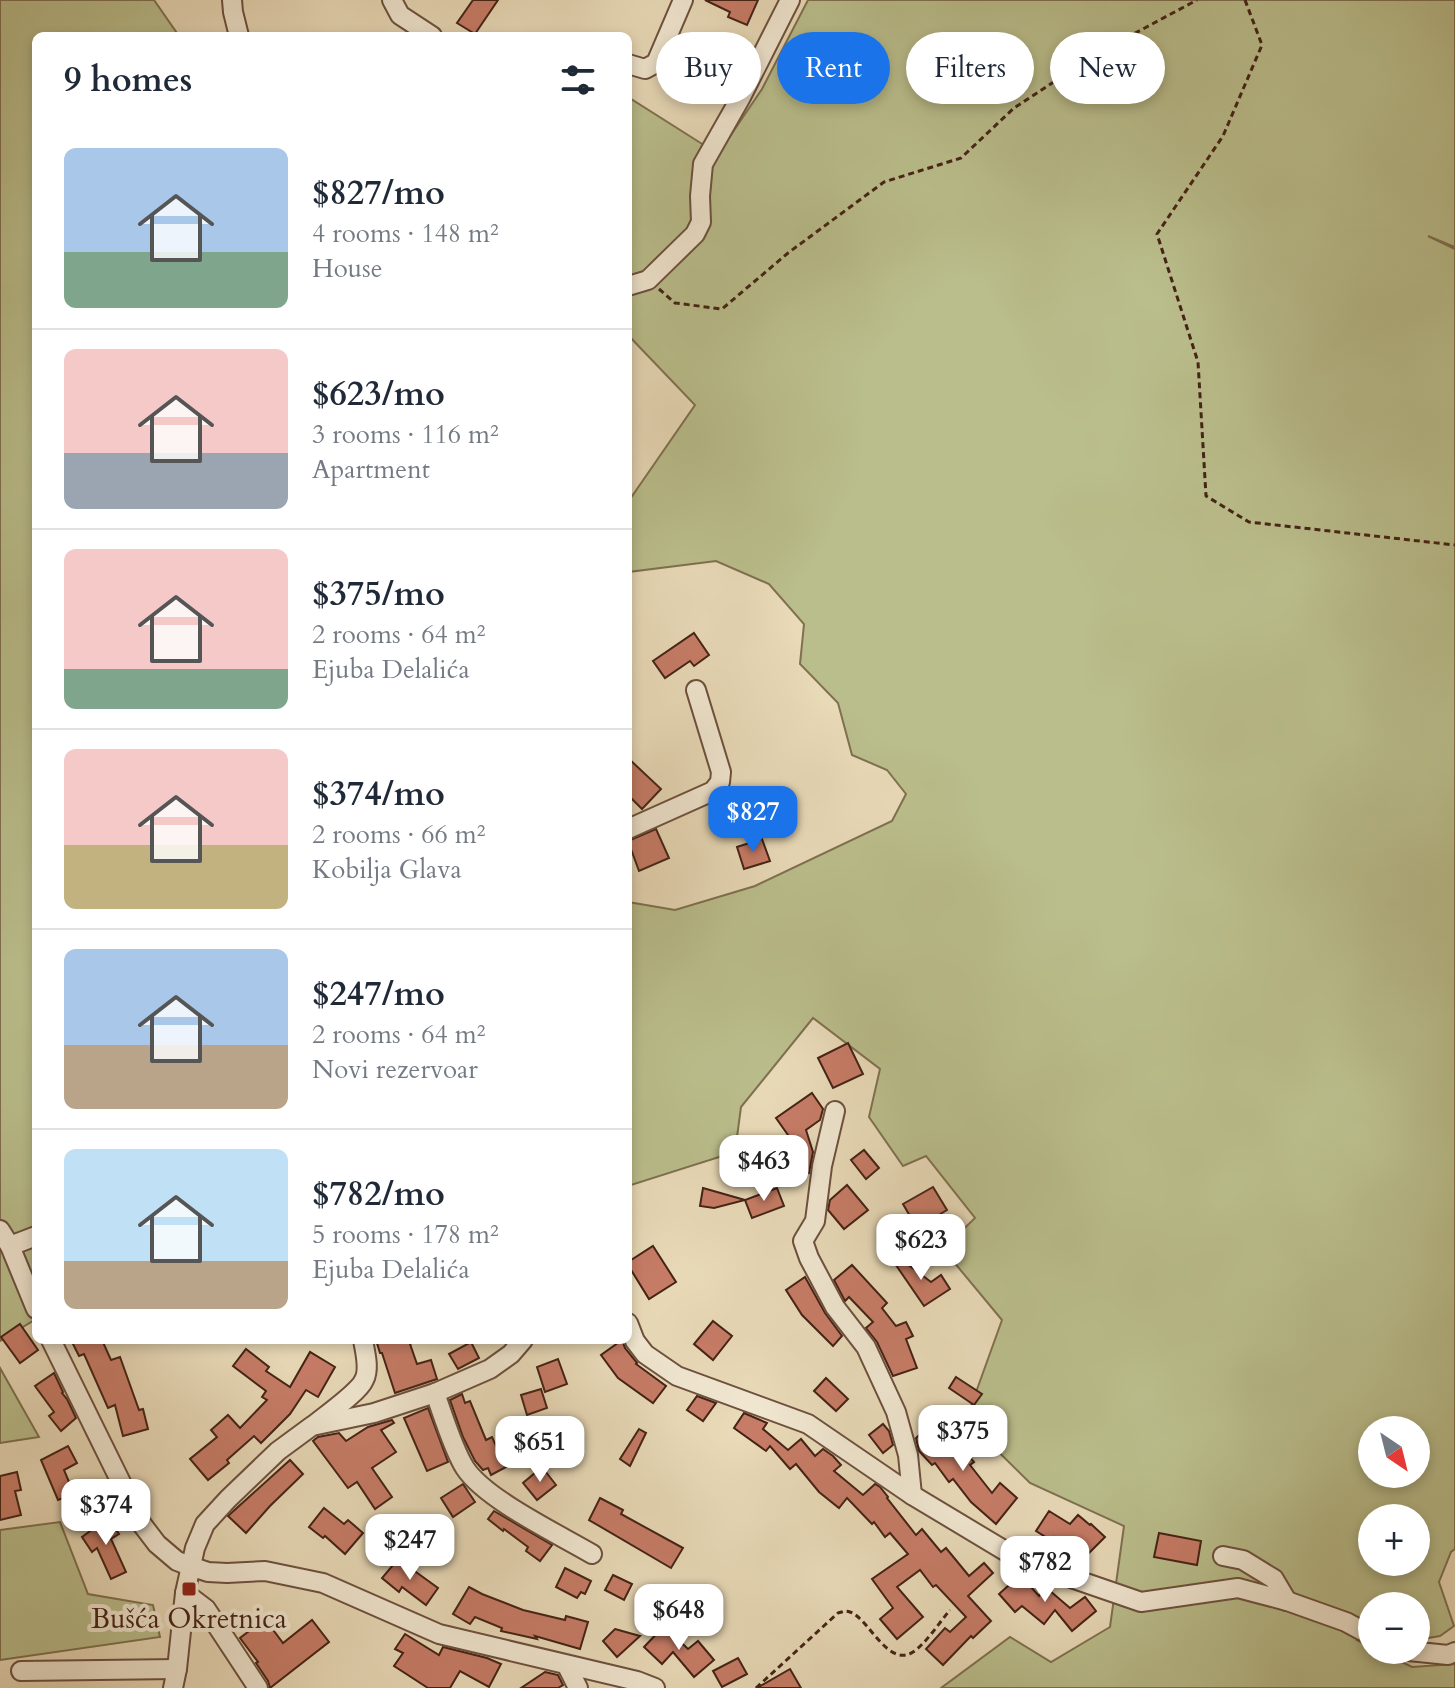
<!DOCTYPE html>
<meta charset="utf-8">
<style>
:root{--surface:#fff;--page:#f2f2f3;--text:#1f2937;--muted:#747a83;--line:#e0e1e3;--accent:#1a73e8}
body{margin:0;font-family:Cardo,serif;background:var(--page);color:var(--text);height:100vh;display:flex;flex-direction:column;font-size:30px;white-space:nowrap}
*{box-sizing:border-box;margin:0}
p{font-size:26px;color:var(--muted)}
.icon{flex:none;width:44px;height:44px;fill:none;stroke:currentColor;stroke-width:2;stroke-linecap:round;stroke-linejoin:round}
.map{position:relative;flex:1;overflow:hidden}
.panel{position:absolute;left:32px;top:32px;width:600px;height:1312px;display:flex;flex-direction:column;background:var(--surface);border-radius:12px;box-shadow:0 4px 12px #0003}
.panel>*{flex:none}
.top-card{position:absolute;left:656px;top:32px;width:678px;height:72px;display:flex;gap:16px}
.needle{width:52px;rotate:145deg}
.tools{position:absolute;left:1358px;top:1416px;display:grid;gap:16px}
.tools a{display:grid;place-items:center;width:72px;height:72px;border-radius:50%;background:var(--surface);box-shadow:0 4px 12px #0003;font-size:40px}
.price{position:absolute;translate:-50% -68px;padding:0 18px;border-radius:16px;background:#fff;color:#222;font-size:26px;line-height:52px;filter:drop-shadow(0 2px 4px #0008)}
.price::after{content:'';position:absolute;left:50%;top:48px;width:24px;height:18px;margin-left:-12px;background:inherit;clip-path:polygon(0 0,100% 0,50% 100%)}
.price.active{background:var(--accent);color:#fff}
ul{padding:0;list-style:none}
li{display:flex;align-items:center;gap:24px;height:200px;padding:0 32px}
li+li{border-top:2px solid var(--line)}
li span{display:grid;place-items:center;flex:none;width:224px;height:160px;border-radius:12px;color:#555}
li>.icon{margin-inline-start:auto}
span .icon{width:96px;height:96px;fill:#fffc;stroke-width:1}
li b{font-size:34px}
h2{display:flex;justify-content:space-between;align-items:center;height:96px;padding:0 32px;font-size:34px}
.pill{padding:0 28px;border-radius:36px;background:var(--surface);box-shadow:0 4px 12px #0003;font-size:28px;line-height:72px}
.pill.active{background:var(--accent);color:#fff}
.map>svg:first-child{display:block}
.green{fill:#babe8c;stroke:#7f7050;stroke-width:2;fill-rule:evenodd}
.building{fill:#c77c67;stroke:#442215;stroke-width:2}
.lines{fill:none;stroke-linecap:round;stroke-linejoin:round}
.minor-casing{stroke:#6d503e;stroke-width:22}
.path{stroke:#442215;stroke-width:3;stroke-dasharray:6 4;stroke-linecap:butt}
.minor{stroke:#f1e7d1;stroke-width:18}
.poi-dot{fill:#8f2418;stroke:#f1e7d1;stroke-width:3}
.labels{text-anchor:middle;stroke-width:8;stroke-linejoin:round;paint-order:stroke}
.poi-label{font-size:28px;fill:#442215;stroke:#f1e7d1}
</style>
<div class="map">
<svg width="1455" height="1688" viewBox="0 0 1455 1688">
<rect width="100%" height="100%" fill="#e9dab8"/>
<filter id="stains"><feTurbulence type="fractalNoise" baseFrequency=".0025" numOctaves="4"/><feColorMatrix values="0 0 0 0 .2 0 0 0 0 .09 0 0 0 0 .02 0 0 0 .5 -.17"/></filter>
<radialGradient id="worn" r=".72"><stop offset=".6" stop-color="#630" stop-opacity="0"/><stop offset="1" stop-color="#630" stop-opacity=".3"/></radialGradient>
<g class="green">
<polygon points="0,0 154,0 179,36 36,36 36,1319 0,1341"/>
<path d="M 808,0 L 1455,0 L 1455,247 L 1428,236 L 1455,249 L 1455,1549 L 1451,1552 L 1439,1582 L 1454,1626 L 1440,1636 L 1416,1640 L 1416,1606 L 1372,1606 L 1372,1628 L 1357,1640 L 1372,1648 L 1372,1650 L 1377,1650 L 1412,1667 L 1455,1664 L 1455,1688 L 941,1688 L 1010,1637 L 1051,1662 L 1110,1627 L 1124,1526 L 1030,1483 L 966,1420 L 1002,1320 L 943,1249 L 975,1218 L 926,1156 L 903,1166 L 869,1117 L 880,1069 L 813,1018 L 741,1107 L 735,1152 L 628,1186 L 628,902 L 675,910 L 755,886 L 892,821 L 906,794 L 887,770 L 852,755 L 838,703 L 800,664 L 804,624 L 769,584 L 716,561 L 628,572 L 628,502 L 695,405 L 628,335 L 628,101 L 631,99 L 718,154 L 762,89 ZM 1372,1430 L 1416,1430 L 1416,1474 L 1372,1474 ZM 1372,1518 L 1416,1518 L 1416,1562 L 1372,1562 Z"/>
<polygon points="0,1368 39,1437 0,1443"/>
<polygon points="60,1522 88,1594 153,1605 160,1637 0,1660 0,1530"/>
</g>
<g class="building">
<polygon points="473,0 498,0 475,34 457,23"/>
<polygon points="705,0 758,0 747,25 728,17 730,12"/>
<polygon points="696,54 729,69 717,94 684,79"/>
<polygon points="694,633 709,655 694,666 690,661 665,678 653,661"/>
<polygon points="628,758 661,789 642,809 628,795"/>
<polygon points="656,829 669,858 639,871 628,841"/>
<polygon points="762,839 770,861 744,869 737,847"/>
<polygon points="848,1043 863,1074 833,1088 818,1058"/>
<polygon points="812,1093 823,1109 820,1120 806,1130 813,1152 809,1173 799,1176 792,1154 800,1152 776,1118"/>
<polygon points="864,1150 879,1168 866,1179 851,1160"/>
<polygon points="847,1185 868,1210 844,1229 828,1210 830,1200"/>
<polygon points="933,1187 947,1210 917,1228 903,1204"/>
<polygon points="703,1188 745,1200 714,1208 700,1206"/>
<polygon points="777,1188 784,1206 752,1218 745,1200"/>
<polygon points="653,1246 676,1282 649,1299 628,1265 628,1262"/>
<polygon points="889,1250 931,1282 941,1275 950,1289 924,1306 887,1252"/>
<polygon points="852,1265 887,1303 882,1308 896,1326 906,1322 913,1336 906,1339 917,1368 893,1376 877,1342 866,1328 873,1322 849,1297 845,1301 834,1280"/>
<polygon points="805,1277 825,1313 842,1336 833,1346 802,1315 786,1290"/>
<polygon points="713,1321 732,1336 713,1360 694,1344"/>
<polygon points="20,1324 38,1350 20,1363 1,1337"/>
<polygon points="71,1340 102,1340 111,1360 120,1357 139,1410 143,1409 148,1429 123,1436 115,1405 108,1408 84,1354 79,1356"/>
<polygon points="376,1340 414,1340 414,1342 410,1344 417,1364 431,1360 437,1379 395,1393 382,1353 380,1353"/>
<polygon points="622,1340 625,1348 637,1363 636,1364 666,1386 653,1403 618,1378 601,1355"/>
<polygon points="471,1342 479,1358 458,1369 449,1354"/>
<polygon points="246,1349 269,1367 266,1371 290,1387 310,1352 335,1367 318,1397 306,1390 290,1414 261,1443 254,1436 227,1460 229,1463 208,1480 190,1459 217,1437 211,1430 228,1415 240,1428 267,1400 262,1397 266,1391 233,1366"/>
<polygon points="558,1359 567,1384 545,1392 537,1367"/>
<polygon points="54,1373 63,1392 62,1393 67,1399 76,1418 61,1431 49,1416 54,1412 35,1386"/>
<polygon points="956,1377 982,1394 974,1405 949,1388"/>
<polygon points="826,1378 848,1399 836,1411 814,1391"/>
<polygon points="541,1389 547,1408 527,1415 521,1395"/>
<polygon points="462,1394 465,1403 470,1401 486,1440 492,1437 506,1467 491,1475 488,1468 483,1470 475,1461 463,1437 450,1400"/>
<polygon points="697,1396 716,1403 703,1421 687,1410"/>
<polygon points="428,1408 448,1462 427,1471 404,1418"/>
<polygon points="744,1413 767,1423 763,1429 788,1450 801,1439 815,1456 823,1449 833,1456 841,1465 834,1471 863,1495 875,1484 880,1487 888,1497 887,1498 916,1535 922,1529 941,1552 946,1548 969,1576 984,1563 993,1573 968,1596 991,1621 973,1638 971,1636 943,1665 926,1649 945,1628 950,1632 966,1617 936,1585 933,1587 920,1570 897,1587 923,1617 897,1639 880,1619 893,1608 872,1579 908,1554 890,1533 885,1537 874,1522 872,1524 847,1498 839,1508 819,1492 796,1464 790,1469 770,1446 766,1451 734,1428"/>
<polygon points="392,1420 394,1423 381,1430 396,1452 372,1468 392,1497 375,1509 357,1482 348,1488 313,1441 318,1437 339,1433 346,1441 368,1427"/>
<polygon points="933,1422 960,1450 962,1448 974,1462 970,1465 992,1493 1000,1483 1017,1498 996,1524 971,1502 953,1479 949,1482 935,1463 932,1465 919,1451 916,1438"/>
<polygon points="883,1424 889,1431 893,1445 883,1453 869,1435"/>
<polygon points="639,1429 646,1433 630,1466 620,1459"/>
<polygon points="68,1446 77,1463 64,1470 74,1494 58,1500 41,1460"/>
<polygon points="290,1460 303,1474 270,1506 246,1533 228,1516"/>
<polygon points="542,1467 556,1485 537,1500 523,1483"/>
<polygon points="17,1472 21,1490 15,1491 21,1515 0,1520 0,1476"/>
<polygon points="463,1484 475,1502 453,1517 441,1498"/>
<polygon points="600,1498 623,1510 621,1514 683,1548 671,1568 589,1520"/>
<polygon points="324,1508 344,1524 348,1520 363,1533 345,1554 325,1536 323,1538 309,1527"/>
<polygon points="494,1511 552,1545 540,1561 526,1551 528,1547 504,1529 503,1531 488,1519"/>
<polygon points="1049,1511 1070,1524 1078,1515 1090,1525 1091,1524 1105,1537 1082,1560 1069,1546 1067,1548 1054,1537 1052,1541 1036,1531"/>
<polygon points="108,1518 119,1534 111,1539 126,1572 111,1579 97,1548 92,1552 82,1537"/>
<polygon points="1159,1533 1201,1541 1197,1565 1154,1557"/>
<polygon points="398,1559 438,1588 426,1605 402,1587 399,1592 382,1578"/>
<polygon points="565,1568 591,1581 585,1594 581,1592 577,1598 556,1587"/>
<polygon points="613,1575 632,1584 624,1600 605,1590"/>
<polygon points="1020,1575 1039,1596 1041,1593 1038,1588 1042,1584 1070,1608 1085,1597 1096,1611 1072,1631 1055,1610 1044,1624 1022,1606 1015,1612 999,1594"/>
<polygon points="469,1587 482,1594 523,1610 565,1620 566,1616 588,1622 580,1649 535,1636 537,1639 501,1631 502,1628 475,1617 470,1624 453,1614"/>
<polygon points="265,1619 283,1643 312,1620 329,1642 270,1688 268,1681 256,1663 258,1662 240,1638"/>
<polygon points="664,1626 688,1649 698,1641 714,1660 694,1677 673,1652 662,1664 644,1647"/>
<polygon points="615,1629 640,1636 617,1657 603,1641"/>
<polygon points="405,1634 439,1655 443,1647 487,1658 501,1664 489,1687 460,1671 450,1688 428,1688 394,1666 403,1653 395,1649"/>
<polygon points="738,1658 747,1674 722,1687 713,1671"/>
<polygon points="790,1669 801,1688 757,1688"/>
<polygon points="545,1672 558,1675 563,1685 558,1688 521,1688"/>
</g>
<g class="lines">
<defs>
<g id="minor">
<polyline points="232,0 233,12 239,36"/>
<polyline points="392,0 400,15 432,36"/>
<polyline points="628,64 645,69 656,63 683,0"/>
<polyline points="628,286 648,280 695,234 701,222 700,196 703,164 741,97 790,0"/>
<polyline points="628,829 713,791 720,782 721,772 696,690"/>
<polyline points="835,1111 822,1166 815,1221 803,1241 809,1258 835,1307 866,1347 896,1412 908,1455 912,1495"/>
<polyline points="0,1230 10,1246 36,1309"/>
<polyline points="10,1246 36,1236"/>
<polyline points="628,1323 635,1341 645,1354 677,1376 808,1424 912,1495 1022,1561 1141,1602 1238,1588 1287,1601 1346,1622 1372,1636"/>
<polyline points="51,1340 141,1523 157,1544 177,1561 190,1566 208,1572 227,1573 265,1571 323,1583 439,1634 637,1681 655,1688"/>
<path d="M 435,1393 C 443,1415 453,1449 465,1468 C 485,1499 558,1534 592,1554"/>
<path d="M 314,1425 C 326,1415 359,1392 364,1380 C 370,1369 365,1352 363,1340"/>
<polyline points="1223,1556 1243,1560 1274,1579 1287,1601"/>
<polyline points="185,1593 206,1609 258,1688"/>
<polyline points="1399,1650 1448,1655 1455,1652"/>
<polyline points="567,1666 578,1688"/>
<polyline points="21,1671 177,1669"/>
<polyline points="173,1688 177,1669 185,1593 195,1548 205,1524 228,1499 278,1451 312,1426 374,1413 435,1393 490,1369 511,1354 523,1340"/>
</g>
</defs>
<use href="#minor" class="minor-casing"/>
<g class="path">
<polyline points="1245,0 1262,45 1223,136 1157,234 1198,362 1206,496 1249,522 1455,545"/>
<polyline points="659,289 675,303 722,309 788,253 884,182 961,158 1014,108 1098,53 1197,0"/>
<path d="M 756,1688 L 838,1613 C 843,1612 845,1610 850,1612 C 869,1618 889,1672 916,1650 C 929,1639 939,1623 950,1610"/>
</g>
<use href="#minor" class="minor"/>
</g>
<rect class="poi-dot" x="181" y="1581" width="16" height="16" rx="4"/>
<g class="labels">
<g class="poi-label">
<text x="189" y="1628">Bušća Okretnica</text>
</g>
</g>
<rect width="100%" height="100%" filter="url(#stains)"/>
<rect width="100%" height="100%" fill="url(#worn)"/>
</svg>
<div class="tools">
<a><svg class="needle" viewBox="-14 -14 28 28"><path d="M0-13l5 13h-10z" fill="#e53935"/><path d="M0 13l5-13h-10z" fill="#747a83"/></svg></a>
<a>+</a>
<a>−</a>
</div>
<b class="price active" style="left:753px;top:854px">$827</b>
<b class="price" style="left:764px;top:1203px">$463</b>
<b class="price" style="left:921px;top:1282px">$623</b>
<b class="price" style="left:963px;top:1473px">$375</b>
<b class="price" style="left:540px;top:1484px">$651</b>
<b class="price" style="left:106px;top:1547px">$374</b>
<b class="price" style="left:410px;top:1582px">$247</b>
<b class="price" style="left:1045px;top:1604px">$782</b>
<b class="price" style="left:679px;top:1652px">$648</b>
<div class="top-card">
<a class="pill">Buy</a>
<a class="pill active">Rent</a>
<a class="pill">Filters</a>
<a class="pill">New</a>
</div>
<section class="panel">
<h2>9 homes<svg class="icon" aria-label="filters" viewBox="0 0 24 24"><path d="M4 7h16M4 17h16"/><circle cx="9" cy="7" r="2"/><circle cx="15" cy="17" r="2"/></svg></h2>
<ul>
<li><span style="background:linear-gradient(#a9c7e8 65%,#7fa58c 0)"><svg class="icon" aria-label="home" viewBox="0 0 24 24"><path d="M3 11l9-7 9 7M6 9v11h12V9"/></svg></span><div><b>$827/mo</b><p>4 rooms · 148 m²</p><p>House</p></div></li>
<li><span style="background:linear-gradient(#f6c9c9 65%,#9aa5b1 0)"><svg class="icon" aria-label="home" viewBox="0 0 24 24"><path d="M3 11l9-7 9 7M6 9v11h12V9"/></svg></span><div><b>$623/mo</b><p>3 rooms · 116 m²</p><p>Apartment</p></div></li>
<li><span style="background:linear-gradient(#f6c9c9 75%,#7fa58c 0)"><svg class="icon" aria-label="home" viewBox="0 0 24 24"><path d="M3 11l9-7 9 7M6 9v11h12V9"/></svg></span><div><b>$375/mo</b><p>2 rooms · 64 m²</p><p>Ejuba Delalića</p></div></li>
<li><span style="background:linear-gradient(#f6c9c9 60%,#c2b280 0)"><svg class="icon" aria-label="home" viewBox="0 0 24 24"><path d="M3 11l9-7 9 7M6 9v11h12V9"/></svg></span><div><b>$374/mo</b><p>2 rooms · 66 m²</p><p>Kobilja Glava</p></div></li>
<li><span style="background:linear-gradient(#a9c7e8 60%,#b9a48a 0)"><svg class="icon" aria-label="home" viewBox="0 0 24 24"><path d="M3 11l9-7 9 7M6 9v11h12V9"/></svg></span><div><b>$247/mo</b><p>2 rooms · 64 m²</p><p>Novi rezervoar</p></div></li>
<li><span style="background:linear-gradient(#bfe0f5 70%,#b9a48a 0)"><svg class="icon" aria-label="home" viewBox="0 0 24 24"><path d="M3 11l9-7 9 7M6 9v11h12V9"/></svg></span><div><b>$782/mo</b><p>5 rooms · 178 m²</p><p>Ejuba Delalića</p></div></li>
</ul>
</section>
</div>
